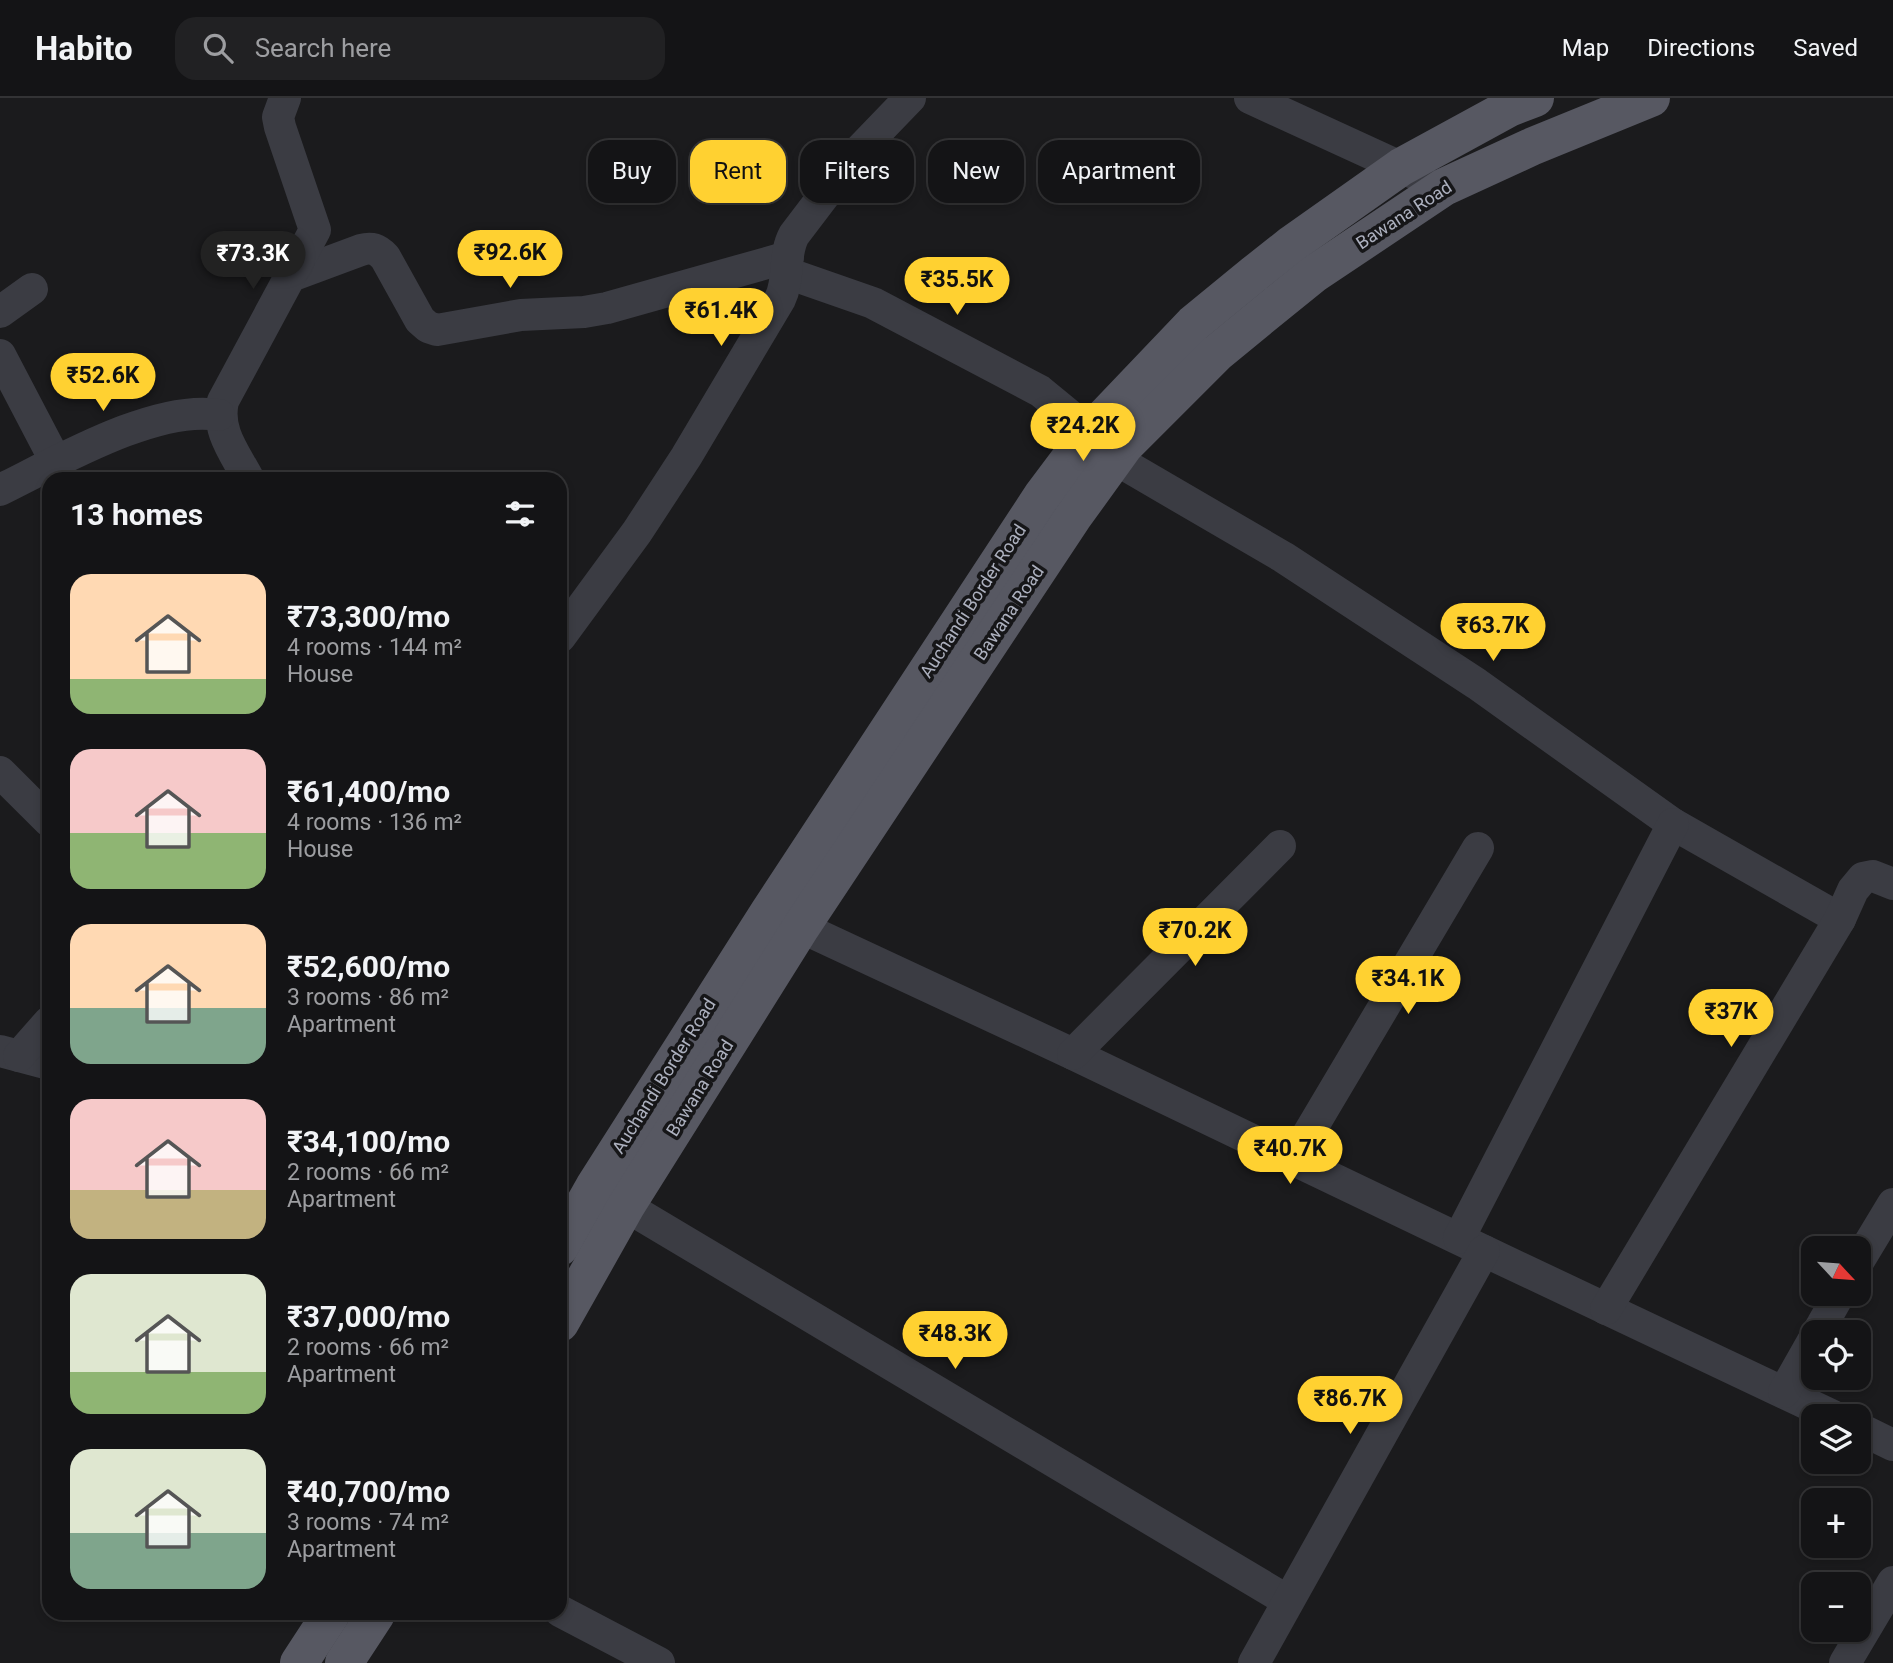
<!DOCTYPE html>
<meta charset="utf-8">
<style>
:root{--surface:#141416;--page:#212123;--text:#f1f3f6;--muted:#9d9ea1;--line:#333335;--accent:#ffd131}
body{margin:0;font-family:Roboto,sans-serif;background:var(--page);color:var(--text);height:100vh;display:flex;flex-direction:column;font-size:26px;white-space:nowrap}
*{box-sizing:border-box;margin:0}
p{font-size:23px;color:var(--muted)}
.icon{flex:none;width:38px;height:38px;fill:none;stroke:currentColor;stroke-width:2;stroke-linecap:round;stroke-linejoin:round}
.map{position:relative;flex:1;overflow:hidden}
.details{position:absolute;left:42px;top:374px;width:525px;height:1148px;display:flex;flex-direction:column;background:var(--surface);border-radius:21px;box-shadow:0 4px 10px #0003,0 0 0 2px var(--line)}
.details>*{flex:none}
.hud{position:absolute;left:588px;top:42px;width:665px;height:63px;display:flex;gap:14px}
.needle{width:46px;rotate:116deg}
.buttons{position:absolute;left:1801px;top:1138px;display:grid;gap:14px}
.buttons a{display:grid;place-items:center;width:70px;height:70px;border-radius:14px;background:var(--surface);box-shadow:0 4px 10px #0003,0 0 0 2px var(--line);font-size:35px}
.price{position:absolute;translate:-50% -60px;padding:0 16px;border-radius:24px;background:var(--accent);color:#111;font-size:23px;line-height:46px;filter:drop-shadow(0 2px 4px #0008)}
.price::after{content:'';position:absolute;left:50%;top:42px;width:21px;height:16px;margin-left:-10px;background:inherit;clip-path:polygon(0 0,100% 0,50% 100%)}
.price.on{background:#222;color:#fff}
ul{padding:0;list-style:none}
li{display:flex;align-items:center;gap:21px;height:175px;padding:0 28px}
li span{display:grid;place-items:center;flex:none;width:196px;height:140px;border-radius:21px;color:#555}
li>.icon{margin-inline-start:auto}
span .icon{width:84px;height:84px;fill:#fffc;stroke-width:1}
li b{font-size:30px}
h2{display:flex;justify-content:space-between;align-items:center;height:84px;padding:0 28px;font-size:30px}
.pill{padding:0 24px;border-radius:21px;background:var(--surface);box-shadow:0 4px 10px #0003,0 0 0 2px var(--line);font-size:24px;line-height:63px}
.pill.on{background:var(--accent);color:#111}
header{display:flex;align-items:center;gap:42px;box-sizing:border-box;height:98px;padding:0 35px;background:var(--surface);border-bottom:2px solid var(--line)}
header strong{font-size:33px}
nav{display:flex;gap:38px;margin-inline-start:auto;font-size:24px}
.search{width:490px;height:63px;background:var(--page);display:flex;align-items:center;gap:18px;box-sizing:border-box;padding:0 24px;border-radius:21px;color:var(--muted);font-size:26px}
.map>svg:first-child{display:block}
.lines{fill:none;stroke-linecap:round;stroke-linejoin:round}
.minor{stroke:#3b3c43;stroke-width:32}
.primary{stroke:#575862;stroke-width:38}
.labels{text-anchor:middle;stroke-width:7;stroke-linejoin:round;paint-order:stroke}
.street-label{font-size:18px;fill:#acb0be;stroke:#161618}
</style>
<header>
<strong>Habito</strong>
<div class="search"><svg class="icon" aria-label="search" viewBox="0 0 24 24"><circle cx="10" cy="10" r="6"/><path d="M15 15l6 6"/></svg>Search here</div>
<nav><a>Map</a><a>Directions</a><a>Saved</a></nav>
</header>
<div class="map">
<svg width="1893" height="1565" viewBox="0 0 1893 1565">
<rect width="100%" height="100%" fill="#1b1b1d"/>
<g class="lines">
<g class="minor">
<polyline points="1250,0 1420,78"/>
<polyline points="787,175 873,205 1040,293 1090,334 1115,361 1283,459 1477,586 1673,726 1840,821"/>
<path d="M 291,178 L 361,152 C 372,149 377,151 385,159 L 420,222 L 428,229 L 437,232 L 521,217 L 584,214 L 607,210 L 788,159"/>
<polyline points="0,214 32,191"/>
<polyline points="0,257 56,364"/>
<path d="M 249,382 C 235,355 216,333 223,303 L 315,132 L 280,29 L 278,19 L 285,0"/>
<path d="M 0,392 C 57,364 156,306 219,317"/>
<path d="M 560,539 L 637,434 L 686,359 L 780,201 C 790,181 783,157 794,137 L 854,58 L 910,0"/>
<polyline points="0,674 49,723"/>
<polyline points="779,819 1073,956 1484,1153 1833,1318"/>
<polyline points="0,953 49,966"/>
<polyline points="1073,956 1280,748"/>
<polyline points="19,958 49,924"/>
<polyline points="1294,1060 1478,750"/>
<polyline points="607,1097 1288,1503"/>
<polyline points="1459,1140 1673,726"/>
<polyline points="1858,1164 1893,1106"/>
<polyline points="1606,1211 1840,821 1853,792 1863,780 1873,778 1893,786"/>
<polyline points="1818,1234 1840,1195"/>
<polyline points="1784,1294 1813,1243"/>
<polyline points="1858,1330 1893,1347"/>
<polyline points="560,1513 659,1565"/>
<polyline points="1254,1565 1484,1153"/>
<polyline points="1845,1565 1893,1484"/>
</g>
<g class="primary">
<polyline points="560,1149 594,1089 769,814 1042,398 1090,334 1193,226 1254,176 1292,146 1401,69 1509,10 1535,0"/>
<polyline points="560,1225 626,1108 801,829 1073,419 1125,347 1217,255 1278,205 1314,176 1444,89 1531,49 1651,0"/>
<polyline points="299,1565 331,1516"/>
<polyline points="344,1565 376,1516"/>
</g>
</g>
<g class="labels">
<g class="street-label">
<text transform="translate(1404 117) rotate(-33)" y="6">Bawana Road</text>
<text transform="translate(973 503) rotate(-57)" y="6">Auchandi Border Road</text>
<text transform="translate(1009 515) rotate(-56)" y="6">Bawana Road</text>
<text transform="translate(664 978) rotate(-58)" y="6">Auchandi Border Road</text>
<text transform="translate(700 990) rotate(-58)" y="6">Bawana Road</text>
</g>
</g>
</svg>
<div class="buttons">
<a><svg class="needle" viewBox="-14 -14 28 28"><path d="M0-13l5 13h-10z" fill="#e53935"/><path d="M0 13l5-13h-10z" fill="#9d9ea1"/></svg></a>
<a><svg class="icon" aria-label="locate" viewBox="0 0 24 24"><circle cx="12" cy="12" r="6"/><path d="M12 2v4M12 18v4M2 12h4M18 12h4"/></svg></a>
<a><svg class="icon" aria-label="layers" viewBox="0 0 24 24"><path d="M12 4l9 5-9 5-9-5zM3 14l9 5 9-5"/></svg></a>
<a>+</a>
<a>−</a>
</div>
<b class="price" style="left:510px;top:192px">₹92.6K</b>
<b class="price on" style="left:253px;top:193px">₹73.3K</b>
<b class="price" style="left:957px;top:219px">₹35.5K</b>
<b class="price" style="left:721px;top:250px">₹61.4K</b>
<b class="price" style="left:103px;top:315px">₹52.6K</b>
<b class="price" style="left:1083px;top:365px">₹24.2K</b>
<b class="price" style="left:1493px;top:565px">₹63.7K</b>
<b class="price" style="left:1195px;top:870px">₹70.2K</b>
<b class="price" style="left:1408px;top:918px">₹34.1K</b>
<b class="price" style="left:1731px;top:951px">₹37K</b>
<b class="price" style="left:1290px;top:1088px">₹40.7K</b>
<b class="price" style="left:955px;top:1273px">₹48.3K</b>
<b class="price" style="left:1350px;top:1338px">₹86.7K</b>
<div class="hud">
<a class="pill">Buy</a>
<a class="pill on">Rent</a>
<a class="pill">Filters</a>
<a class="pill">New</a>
<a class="pill">Apartment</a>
</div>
<section class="details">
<h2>13 homes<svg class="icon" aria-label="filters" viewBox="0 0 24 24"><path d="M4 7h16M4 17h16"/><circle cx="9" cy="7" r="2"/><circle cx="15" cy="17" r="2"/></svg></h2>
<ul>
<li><span style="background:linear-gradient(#ffd9b3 75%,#8fb573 0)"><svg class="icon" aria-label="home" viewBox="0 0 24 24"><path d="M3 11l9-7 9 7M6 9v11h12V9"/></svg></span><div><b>₹73,300/mo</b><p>4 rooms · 144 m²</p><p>House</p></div></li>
<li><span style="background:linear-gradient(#f6c9c9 60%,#8fb573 0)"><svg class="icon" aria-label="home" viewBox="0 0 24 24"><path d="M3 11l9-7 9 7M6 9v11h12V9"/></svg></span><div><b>₹61,400/mo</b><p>4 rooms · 136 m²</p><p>House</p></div></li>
<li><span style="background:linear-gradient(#ffd9b3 60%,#7fa58c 0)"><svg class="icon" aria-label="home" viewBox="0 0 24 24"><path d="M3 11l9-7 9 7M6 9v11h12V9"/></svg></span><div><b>₹52,600/mo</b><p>3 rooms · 86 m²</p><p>Apartment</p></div></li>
<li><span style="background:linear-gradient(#f6c9c9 65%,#c2b280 0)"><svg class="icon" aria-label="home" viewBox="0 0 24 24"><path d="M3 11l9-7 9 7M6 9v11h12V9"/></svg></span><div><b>₹34,100/mo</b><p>2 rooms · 66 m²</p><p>Apartment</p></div></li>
<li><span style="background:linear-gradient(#dfe7d0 70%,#8fb573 0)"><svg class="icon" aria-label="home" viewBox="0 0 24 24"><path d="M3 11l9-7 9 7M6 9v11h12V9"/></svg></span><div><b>₹37,000/mo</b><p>2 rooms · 66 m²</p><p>Apartment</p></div></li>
<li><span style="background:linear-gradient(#dfe7d0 60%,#7fa58c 0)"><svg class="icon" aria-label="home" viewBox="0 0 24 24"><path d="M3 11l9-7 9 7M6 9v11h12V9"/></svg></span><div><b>₹40,700/mo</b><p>3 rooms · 74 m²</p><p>Apartment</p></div></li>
</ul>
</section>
</div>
